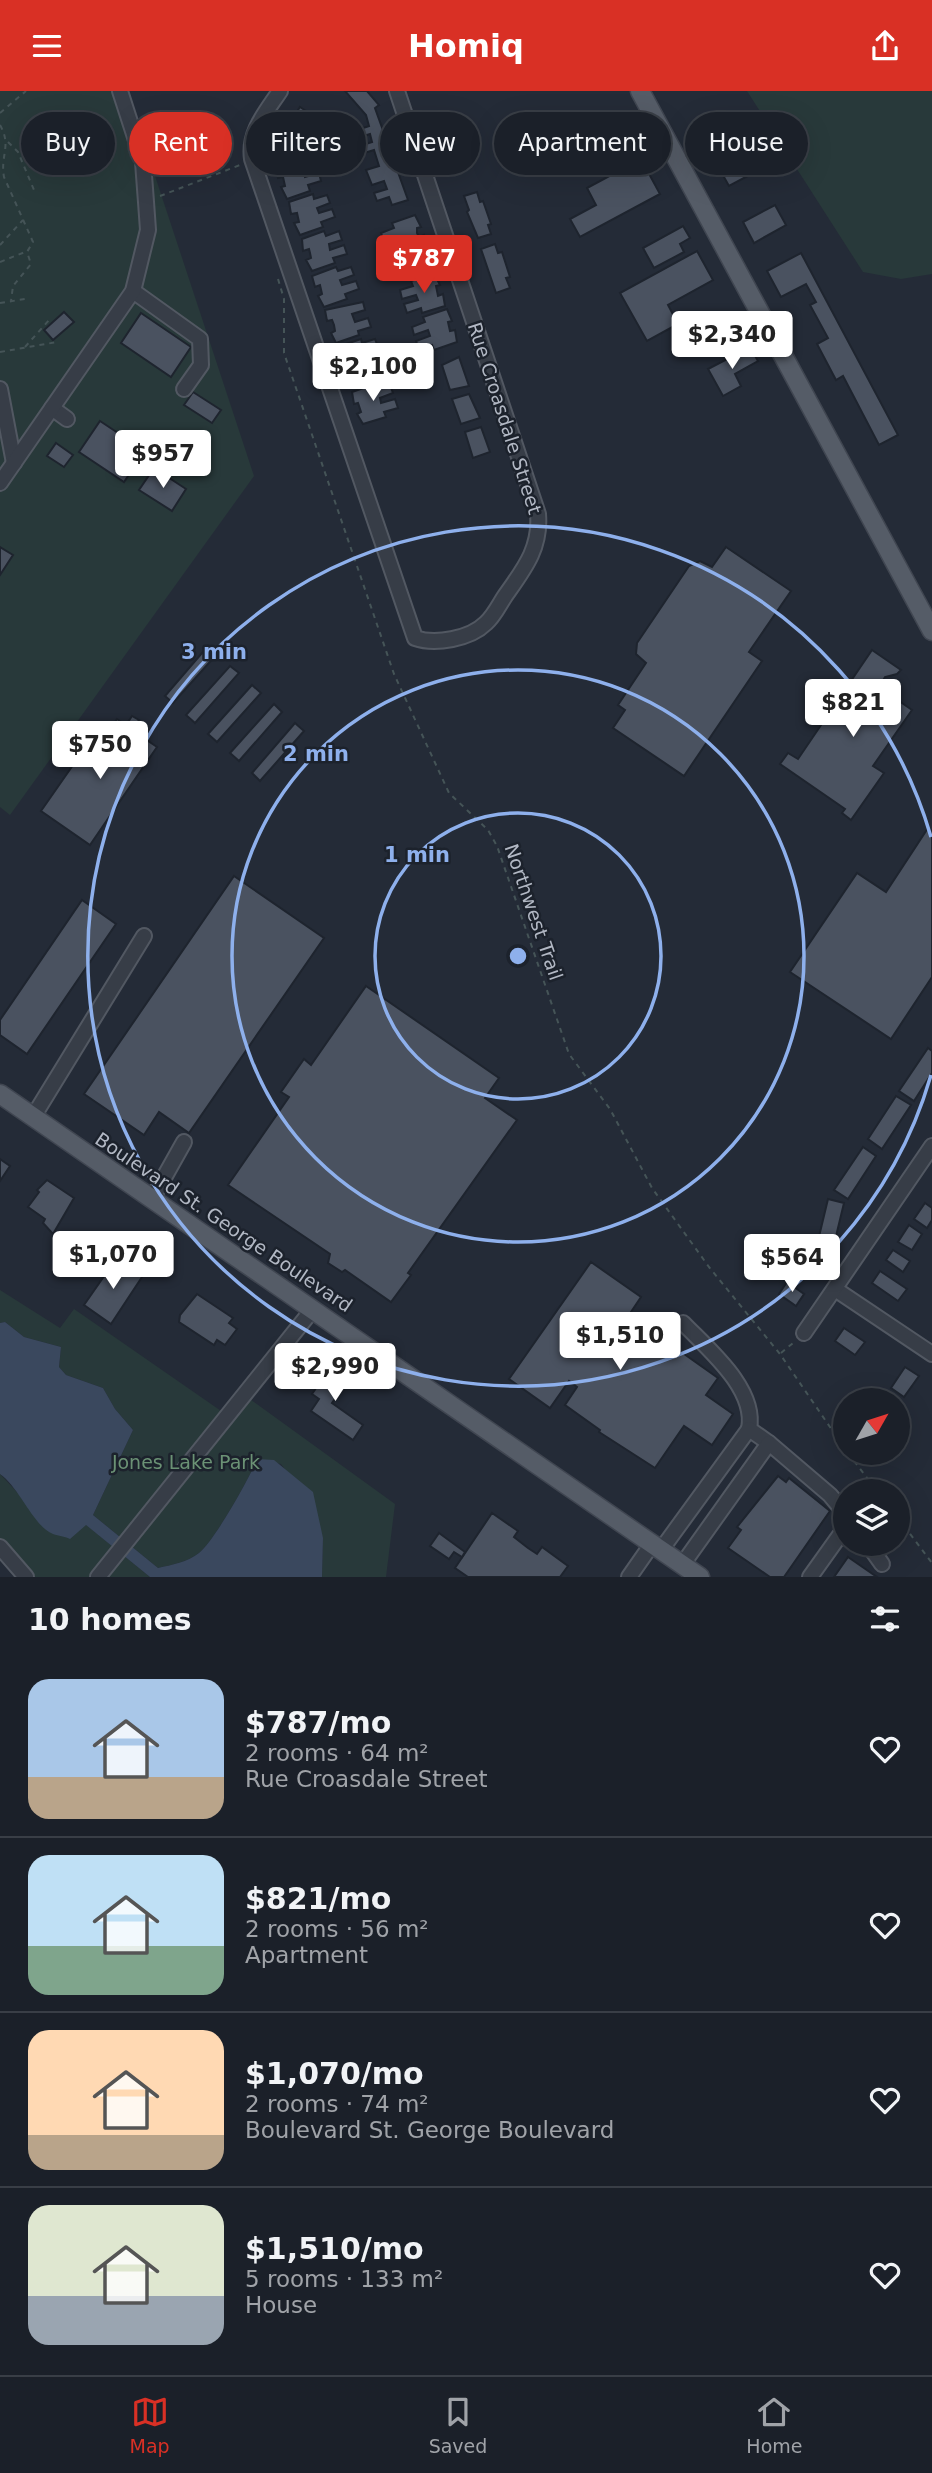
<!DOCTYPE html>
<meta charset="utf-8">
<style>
:root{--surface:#1b2029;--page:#242831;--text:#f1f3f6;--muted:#a0a3a8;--line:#393e46;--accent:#d93025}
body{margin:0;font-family:"DejaVu Sans",sans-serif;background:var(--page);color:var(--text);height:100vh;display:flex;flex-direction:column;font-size:26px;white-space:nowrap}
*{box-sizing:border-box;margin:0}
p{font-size:23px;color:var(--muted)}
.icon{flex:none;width:38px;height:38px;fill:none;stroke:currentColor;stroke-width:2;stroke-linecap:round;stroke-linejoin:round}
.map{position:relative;height:1486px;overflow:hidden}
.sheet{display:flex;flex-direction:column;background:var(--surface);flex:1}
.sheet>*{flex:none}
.top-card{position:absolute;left:21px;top:21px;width:891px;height:63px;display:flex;gap:14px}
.needle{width:46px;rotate:51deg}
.buttons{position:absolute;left:833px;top:1297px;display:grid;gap:14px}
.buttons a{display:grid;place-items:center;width:77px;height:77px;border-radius:50%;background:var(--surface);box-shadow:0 7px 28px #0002,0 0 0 2px var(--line);font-size:35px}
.price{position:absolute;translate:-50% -60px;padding:0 16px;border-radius:7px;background:#fff;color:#222;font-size:23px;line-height:46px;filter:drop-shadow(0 2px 4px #0008)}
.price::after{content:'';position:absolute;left:50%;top:42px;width:21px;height:16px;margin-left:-10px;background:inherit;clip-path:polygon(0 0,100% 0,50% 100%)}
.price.selected{background:var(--accent);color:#fff}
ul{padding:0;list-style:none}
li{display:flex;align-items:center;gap:21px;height:175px;padding:0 28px}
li+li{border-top:2px solid var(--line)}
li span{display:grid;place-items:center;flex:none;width:196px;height:140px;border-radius:21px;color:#555}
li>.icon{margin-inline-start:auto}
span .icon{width:84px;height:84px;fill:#fffc;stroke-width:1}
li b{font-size:30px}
h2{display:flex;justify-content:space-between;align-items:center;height:84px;padding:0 28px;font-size:30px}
.pill{padding:0 24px;border-radius:32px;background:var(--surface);box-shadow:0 7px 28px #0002,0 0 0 2px var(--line);font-size:24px;line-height:63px}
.pill.selected{background:var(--accent);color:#fff}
header{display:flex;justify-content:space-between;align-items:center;height:91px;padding:0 28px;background:var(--accent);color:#fff;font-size:32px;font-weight:700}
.menu{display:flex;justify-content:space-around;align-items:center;height:98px;border-top:2px solid var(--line);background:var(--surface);font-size:19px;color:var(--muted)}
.menu a{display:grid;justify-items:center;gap:4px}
.menu .selected{color:var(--accent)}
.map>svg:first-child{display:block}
.green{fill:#28393a}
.water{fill:#3a485e}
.building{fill:#4a5260;stroke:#1e242e;stroke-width:2}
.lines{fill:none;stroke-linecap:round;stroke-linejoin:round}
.minor-casing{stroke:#525862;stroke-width:18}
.major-casing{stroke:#404651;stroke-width:21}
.path{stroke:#455457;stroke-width:2;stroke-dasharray:5 5;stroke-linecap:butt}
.minor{stroke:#373d47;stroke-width:14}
.major{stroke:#555c67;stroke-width:18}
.ring{fill:none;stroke:#8eb0ec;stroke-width:3.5}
.labels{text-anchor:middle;stroke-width:5;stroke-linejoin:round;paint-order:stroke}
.street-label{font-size:19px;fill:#b2b8c4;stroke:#1c222c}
.park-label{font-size:19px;fill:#6b9275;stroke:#1c222c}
.centre{fill:#8eb0ec;stroke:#1c222c;stroke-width:3.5}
.ring-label{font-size:21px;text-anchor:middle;font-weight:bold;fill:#8eb0ec;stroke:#1c222c;stroke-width:5;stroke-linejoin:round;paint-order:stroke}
</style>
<header><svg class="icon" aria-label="menu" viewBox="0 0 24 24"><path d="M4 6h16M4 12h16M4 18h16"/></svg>Homiq<svg class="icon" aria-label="share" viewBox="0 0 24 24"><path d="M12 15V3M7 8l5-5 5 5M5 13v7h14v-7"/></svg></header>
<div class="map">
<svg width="932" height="1486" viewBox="0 0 932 1486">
<rect width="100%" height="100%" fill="#242b37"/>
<g class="green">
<polygon points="0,0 127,0 254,385 10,724 0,716"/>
<polygon points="747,0 932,0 932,183 901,188 863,181"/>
<path d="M 0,1199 L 60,1237 L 74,1218 L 224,1322 L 240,1301 L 395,1413 L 386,1486 L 322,1486 L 323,1447 L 287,1381 L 281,1373 L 257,1368 C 250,1387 214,1450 199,1462 C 188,1471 171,1474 158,1477 L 93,1424 L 133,1339 L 115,1318 L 103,1297 L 66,1284 L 59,1276 L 61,1256 L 24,1246 L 5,1231 L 0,1232 Z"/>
<polygon points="0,1383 29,1414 36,1427 85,1433 150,1486 26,1486 0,1456"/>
</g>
<path class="water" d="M 5,1231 L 24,1246 L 61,1256 L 59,1276 L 66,1284 L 103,1297 L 115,1318 L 133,1339 L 93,1424 L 158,1477 C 171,1474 188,1471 199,1462 C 214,1450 250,1387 257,1368 L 274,1369 L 313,1401 L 323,1447 L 322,1486 L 150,1486 L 86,1434 L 70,1448 C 64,1445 59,1445 53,1443 C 33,1435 20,1397 0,1383 L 0,1232 Z"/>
<g class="building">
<polygon points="345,0 367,0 379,14 375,17 408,109 392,114 389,106 377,110 374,102 387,98 384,90 372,94 366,79 379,75 374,59 361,63 359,55 372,51 370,43 357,47 354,40 369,35 366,24"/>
<polygon points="300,16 312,24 308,30 313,33 301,53 296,50 292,56 280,49 284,42 281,40 283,36 286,38 293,21 296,22"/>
<polygon points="739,42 759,79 729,95 720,79 732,72 728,64 715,71 707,58"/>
<polygon points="298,65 301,72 314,68 317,76 304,80 305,86 319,82 321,90 308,94 310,100 287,108 281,96 285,95 283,86 278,87 276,75"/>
<polygon points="641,68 660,103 580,146 570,128 596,114 587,97"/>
<polygon points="477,101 480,111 483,110 491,133 488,134 491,143 478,147 467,121 469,119 464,105"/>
<polygon points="313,103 314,108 327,104 330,112 317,117 319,122 332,118 335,126 321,131 323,136 300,144 294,132 299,131 297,122 291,123 289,111"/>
<polygon points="775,114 786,134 754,152 743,131"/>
<polygon points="415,124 421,136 417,137 417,142 419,146 424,144 426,156 403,164 402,159 388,164 385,155 398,151 397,146 384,150 381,142 394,137 392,132"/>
<polygon points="683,135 690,147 680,153 684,161 654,177 643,157"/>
<polygon points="324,140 326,145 339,140 342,149 329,153 330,159 344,154 347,163 333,167 335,172 312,180 306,169 311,167 310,162 309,158 303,160 302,148"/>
<polygon points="495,153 498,162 502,161 510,186 506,187 510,197 496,202 481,158"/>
<polygon points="697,160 713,189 668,214 678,233 647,250 620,202"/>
<polygon points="425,161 426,167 430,165 433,178 410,185 408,180 395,185 392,176"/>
<polygon points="801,162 898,344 879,354 843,285 836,289 817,253 828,247 810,214 816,211 806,193 781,206 767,180"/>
<polygon points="336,176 338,180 351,176 354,184 340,189 342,194 356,190 359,198 345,203 347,208 324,216 318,205 322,203 320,194 315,196 312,185"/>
<polygon points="434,182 440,194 436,195 438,205 443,203 445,215 422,222 421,217 407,222 404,213 418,209 416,204 402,208 400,199 413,195 411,190"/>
<polygon points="363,211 365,219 352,223 355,231 368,227 371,236 358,240 359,244 336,252 331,242 335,240 334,234 332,229 327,230 325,219"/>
<polygon points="447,218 452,230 448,231 450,240 455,239 457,251 434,259 432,254 419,258 416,250 430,245 428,239 414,244 412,236 425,231 423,226"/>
<polygon points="64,221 74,231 53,249 44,239"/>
<polygon points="141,222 191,256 171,286 121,252"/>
<polygon points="361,248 362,252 375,248 378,256 365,261 367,266 380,262 383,270 369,275 371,280 348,288 343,277 347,275 345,266 340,268 337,256"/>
<polygon points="750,256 758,270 735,283 741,295 723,305 708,278"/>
<polygon points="459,266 469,295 450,299 442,274"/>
<polygon points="375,293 377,298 390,294 393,302 380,307 381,312 395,308 398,317 384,321 386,326 363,333 357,323 361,321 358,312 354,313 352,301"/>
<polygon points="193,301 221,319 212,332 184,314"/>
<polygon points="469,303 480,327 461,333 452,308"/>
<polygon points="100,330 145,360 124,391 79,361"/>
<polygon points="481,336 490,361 473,367 465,341"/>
<polygon points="56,352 73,364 64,376 47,365"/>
<polygon points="154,377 186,398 172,420 139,399"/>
<polygon points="0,456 13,464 0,484"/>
<polygon points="726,456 791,500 749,561 762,570 684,685 613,637 625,619 618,614 646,572 636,563 637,552 689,475 700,470 712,476"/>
<polygon points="208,555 217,563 173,612 165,605"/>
<polygon points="872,559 901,579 897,583 885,586 879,596 912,619 873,675 884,682 851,729 842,722 845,718 780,673 788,662 798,668"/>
<polygon points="230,575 239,582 195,632 186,624"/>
<polygon points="252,594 261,602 217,651 208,643"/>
<polygon points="274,613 282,621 239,670 230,662"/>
<polygon points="132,625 139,629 132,639 157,656 90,754 41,720 80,664 84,661 91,665 117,628 126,634"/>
<polygon points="295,632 304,640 260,690 252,682"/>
<polygon points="928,737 932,740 932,886 891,948 790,881 857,782 886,801"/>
<polygon points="234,785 324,847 189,1042 159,1021 144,1044 84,1003"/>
<polygon points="82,809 116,833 27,963 0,944 0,929"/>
<polygon points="366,895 499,987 485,1007 517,1029 408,1182 411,1184 391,1211 345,1179 342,1181 328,1172 330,1163 228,1094 289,1006 281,1001 304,968 311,974"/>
<polygon points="928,957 932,960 932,982 914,1010 899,1000"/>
<polygon points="896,1005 911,1014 882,1058 868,1048"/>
<polygon points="863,1056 876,1065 848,1108 834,1099"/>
<polygon points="0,1068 10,1075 0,1090"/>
<polygon points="47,1089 74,1107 53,1143 43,1132 45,1128 28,1116 39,1101 37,1099"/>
<polygon points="828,1108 844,1112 832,1162 816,1158"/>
<polygon points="925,1112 932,1117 932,1129 927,1137 914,1128"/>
<polygon points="909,1134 922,1143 912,1159 898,1151"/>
<polygon points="893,1159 910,1170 903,1181 886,1169"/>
<polygon points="116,1168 142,1186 111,1233 84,1214"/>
<polygon points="591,1171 641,1206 629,1224 718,1287 706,1304 733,1323 712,1354 684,1335 655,1377 599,1341 600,1339 565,1314 577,1296 569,1290 550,1317 509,1288"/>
<polygon points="880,1180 907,1198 898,1210 872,1192"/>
<polygon points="787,1191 804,1203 796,1215 779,1203"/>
<polygon points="197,1203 233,1227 229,1232 237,1238 225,1254 217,1249 214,1254 179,1231 180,1224"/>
<polygon points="844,1237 865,1251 855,1264 835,1250"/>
<polygon points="332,1274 350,1286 332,1312 363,1334 353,1349 311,1320 319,1308 312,1303"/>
<polygon points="905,1276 919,1285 904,1306 891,1297"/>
<polygon points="778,1385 786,1391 789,1387 830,1420 784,1486 770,1486 728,1457 741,1439 737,1436"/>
<polygon points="492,1422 518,1440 514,1446 528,1457 537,1463 542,1456 568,1475 560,1486 468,1486 455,1477"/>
<polygon points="439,1442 465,1461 462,1466 454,1461 449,1468 430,1455"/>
<polygon points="848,1466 877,1486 834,1486"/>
</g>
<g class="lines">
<defs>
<g id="minor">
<path d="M 280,0 C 266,21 248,41 252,68 L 415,547 C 435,554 470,548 486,532 C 494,525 499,514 505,505 C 524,478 541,457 538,423 L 397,0"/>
<polyline points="133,200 200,248 201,274 184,298"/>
<polyline points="0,298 14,372"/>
<polyline points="52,317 67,328"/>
<polyline points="0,392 133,200 148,139 146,111 143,71 120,0"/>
<polyline points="33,1026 144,845"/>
<polyline points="152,1108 184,1051"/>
<polyline points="835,1198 932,1263"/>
<path d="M 683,1232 C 708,1258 757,1298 749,1338"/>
<polyline points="804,1242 932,1055"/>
<polyline points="867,1452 882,1473"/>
<polyline points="0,1456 26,1486"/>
<polyline points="661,1459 749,1338 769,1352"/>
<polyline points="682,1474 769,1352 830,1404 845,1422"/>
<polyline points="98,1486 313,1218"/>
<polyline points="629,1486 652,1453"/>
<polyline points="810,1486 845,1437"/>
</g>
<g id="major">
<polyline points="640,0 932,540"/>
<polyline points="0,1003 700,1486"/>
</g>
</defs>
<use href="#minor" class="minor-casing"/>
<use href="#major" class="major-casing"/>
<g class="path">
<polyline points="0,22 26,0"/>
<path d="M 0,34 C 12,55 0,64 4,86 L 33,151 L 27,161 L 31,173 L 13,195 L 11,210"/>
<polyline points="8,51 18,61 34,99"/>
<polyline points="160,105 240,74"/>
<polyline points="0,154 23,129"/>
<polyline points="0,171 25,161"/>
<polyline points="278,188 284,208 284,262 394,583 449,702 488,739 497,755 569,963 610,1018 652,1097 709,1176 780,1263 845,1358"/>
<polyline points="0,212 25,208"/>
<polyline points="25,256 50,228"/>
<polyline points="0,261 57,251"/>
<polyline points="781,1262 793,1252"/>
<polyline points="848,1362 877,1400"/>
<polyline points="898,1427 932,1472"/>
</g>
<use href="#minor" class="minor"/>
<use href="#major" class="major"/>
</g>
<g class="ring">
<circle cx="518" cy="865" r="143"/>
<circle cx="518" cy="865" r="286"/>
<path d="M931 984A430 430 0 1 1 931 746"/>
</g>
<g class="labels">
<g class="street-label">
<text transform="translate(505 327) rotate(72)" y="7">Rue Croasdale Street</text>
<text transform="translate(534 821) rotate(71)" y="7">Northwest Trail</text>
<text transform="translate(224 1131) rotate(34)" y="7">Boulevard St. George Boulevard</text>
</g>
<g class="park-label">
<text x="186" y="1378">Jones Lake Park</text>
</g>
</g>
<circle cx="518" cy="865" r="10" class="centre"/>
<g class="ring-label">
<text x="214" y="568">3 min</text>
<text x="316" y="670">2 min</text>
<text x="417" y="771">1 min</text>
</g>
</svg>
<div class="buttons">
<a><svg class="needle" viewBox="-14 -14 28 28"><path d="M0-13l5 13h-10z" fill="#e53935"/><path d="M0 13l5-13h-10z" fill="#a0a3a8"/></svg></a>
<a><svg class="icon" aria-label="layers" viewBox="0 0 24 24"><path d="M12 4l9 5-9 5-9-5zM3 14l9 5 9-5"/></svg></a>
</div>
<b class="price selected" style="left:424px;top:204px">$787</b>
<b class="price" style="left:732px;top:280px">$2,340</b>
<b class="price" style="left:373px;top:312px">$2,100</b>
<b class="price" style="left:163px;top:399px">$957</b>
<b class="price" style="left:853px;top:648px">$821</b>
<b class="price" style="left:100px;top:690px">$750</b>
<b class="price" style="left:113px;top:1200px">$1,070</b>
<b class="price" style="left:792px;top:1203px">$564</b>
<b class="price" style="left:620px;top:1281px">$1,510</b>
<b class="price" style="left:335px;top:1312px">$2,990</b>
<div class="top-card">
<a class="pill">Buy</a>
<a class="pill selected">Rent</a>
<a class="pill">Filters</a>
<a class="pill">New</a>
<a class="pill">Apartment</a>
<a class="pill">House</a>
</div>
</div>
<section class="sheet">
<h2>10 homes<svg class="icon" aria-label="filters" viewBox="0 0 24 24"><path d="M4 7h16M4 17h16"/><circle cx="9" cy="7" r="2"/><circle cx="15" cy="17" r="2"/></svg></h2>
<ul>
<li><span style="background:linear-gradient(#a9c7e8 70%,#b9a48a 0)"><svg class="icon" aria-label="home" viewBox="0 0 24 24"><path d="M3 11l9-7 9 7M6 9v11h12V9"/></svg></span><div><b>$787/mo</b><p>2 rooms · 64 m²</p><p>Rue Croasdale Street</p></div><svg class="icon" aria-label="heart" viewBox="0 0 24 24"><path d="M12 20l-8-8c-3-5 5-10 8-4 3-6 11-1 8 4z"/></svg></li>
<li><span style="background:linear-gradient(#bfe0f5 65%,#7fa58c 0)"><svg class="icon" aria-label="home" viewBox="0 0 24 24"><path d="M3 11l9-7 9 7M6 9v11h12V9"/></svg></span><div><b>$821/mo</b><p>2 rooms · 56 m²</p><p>Apartment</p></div><svg class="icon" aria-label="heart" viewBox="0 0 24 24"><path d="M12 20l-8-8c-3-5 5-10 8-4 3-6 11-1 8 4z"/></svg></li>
<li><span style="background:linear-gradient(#ffd9b3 75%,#b9a48a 0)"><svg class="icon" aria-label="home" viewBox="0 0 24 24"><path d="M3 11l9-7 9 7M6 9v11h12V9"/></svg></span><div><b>$1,070/mo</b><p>2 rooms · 74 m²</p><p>Boulevard St. George Boulevard</p></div><svg class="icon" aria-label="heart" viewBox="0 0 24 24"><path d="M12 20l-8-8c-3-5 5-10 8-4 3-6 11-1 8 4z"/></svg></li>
<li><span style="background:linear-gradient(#dfe7d0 65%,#9aa5b1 0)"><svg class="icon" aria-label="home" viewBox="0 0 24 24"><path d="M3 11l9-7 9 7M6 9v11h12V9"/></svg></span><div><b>$1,510/mo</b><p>5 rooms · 133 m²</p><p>House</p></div><svg class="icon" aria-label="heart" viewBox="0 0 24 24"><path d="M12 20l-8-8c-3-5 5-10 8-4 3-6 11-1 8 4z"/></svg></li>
</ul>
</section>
<nav class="menu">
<a class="selected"><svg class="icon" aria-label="map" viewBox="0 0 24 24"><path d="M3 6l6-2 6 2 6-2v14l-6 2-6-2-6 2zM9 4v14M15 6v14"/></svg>Map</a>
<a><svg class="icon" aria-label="saved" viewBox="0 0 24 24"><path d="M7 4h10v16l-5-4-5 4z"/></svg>Saved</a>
<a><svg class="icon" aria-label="home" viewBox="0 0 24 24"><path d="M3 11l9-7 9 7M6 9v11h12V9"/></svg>Home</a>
</nav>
